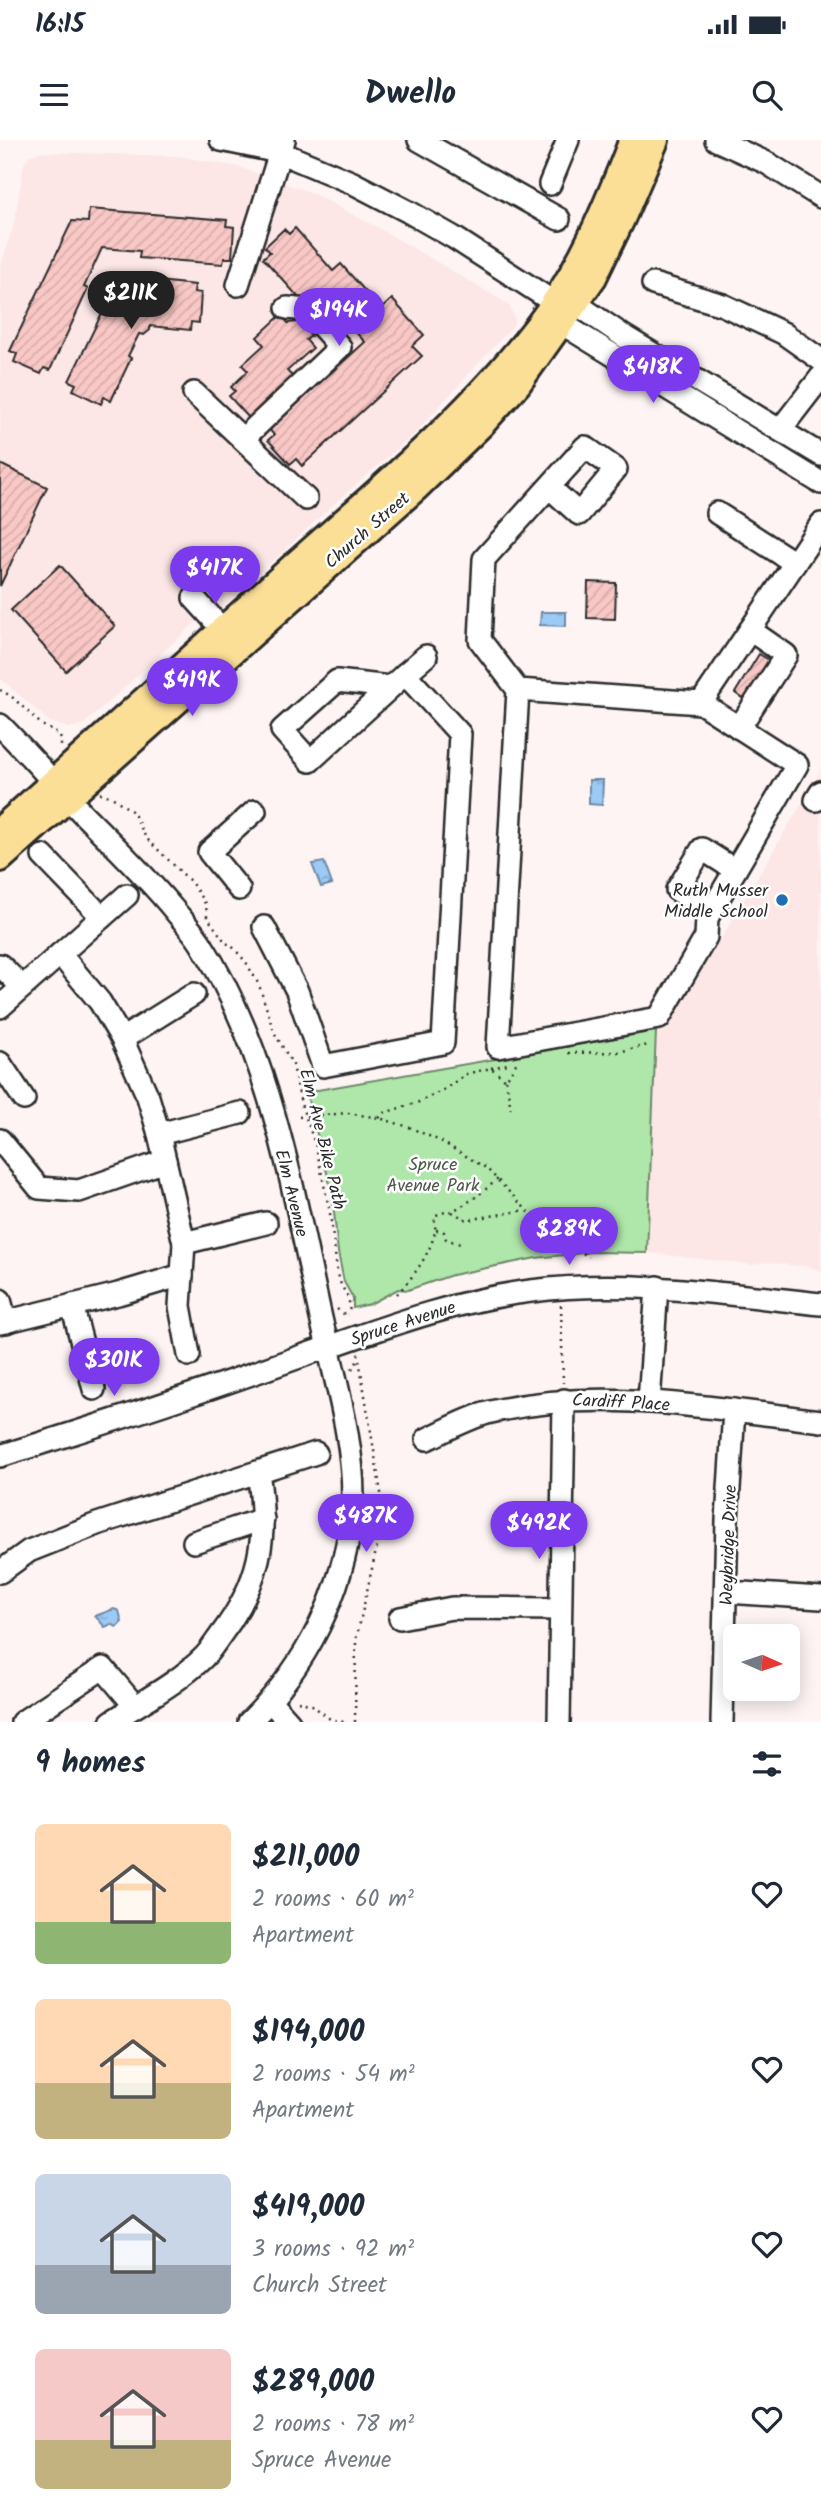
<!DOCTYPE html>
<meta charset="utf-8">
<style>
:root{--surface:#fff;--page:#f2f2f3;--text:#1f2937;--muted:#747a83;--accent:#7c3aed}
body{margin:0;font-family:Kalam,sans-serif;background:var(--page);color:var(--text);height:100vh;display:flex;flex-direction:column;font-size:26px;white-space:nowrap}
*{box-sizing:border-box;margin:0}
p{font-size:23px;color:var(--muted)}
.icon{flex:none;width:38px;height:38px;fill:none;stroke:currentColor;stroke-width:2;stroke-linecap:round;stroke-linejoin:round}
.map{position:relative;height:1582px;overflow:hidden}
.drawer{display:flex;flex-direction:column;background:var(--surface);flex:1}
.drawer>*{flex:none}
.needle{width:46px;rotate:93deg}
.fabs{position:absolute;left:723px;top:1484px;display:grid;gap:14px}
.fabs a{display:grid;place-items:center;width:77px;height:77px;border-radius:10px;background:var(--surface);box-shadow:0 4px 18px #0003;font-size:35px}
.price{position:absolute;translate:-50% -60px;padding:0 16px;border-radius:24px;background:var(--accent);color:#fff;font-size:23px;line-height:46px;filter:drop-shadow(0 2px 4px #0008)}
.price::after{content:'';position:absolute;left:50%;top:42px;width:21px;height:16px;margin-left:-10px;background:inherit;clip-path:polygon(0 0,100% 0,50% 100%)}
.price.current{background:#222;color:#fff}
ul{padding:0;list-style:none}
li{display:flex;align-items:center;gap:21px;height:175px;padding:0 35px}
li span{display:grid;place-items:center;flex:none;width:196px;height:140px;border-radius:10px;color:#555}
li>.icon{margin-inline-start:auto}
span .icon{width:84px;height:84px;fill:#fffc;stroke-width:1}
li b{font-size:30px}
h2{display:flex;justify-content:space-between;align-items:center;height:84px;padding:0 35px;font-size:30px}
.status{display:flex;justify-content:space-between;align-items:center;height:49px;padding:0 35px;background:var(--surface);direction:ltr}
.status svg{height:19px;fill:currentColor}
header{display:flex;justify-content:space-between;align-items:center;height:91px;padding:0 35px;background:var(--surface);font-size:32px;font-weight:700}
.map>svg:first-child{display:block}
.built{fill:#fce7e6}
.green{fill:#afe6a9;stroke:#6d886a;stroke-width:2}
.water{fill:url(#water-ripples);stroke:#6e8aa5;stroke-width:2}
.building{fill:url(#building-hatch);stroke:#2b2b2b;stroke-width:2}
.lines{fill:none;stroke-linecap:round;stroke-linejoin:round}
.minor-casing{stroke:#2b2b2b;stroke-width:26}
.major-casing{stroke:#2b2b2b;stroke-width:32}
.path{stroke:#2b2b2b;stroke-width:2.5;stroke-dasharray:2 5;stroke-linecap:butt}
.minor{stroke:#fff;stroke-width:21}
.major{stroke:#fbdf96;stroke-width:26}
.poi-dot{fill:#1f6fb2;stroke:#fff;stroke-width:2.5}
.labels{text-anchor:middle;stroke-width:5;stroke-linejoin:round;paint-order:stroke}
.street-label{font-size:18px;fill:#2b2b2b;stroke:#fff}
.poi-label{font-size:18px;fill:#2b2b2b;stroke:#fff;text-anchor:end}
.park-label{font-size:18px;fill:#4c5a4a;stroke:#fff}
</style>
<div class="status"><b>16:15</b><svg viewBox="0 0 49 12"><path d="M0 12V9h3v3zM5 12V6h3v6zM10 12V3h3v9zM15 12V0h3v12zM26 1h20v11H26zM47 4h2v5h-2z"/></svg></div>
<header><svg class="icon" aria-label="menu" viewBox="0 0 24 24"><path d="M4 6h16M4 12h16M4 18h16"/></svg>Dwello<svg class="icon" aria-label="search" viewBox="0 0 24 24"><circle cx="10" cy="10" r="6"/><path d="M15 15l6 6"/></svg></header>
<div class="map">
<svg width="821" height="1582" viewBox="0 0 821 1582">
<defs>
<pattern id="water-ripples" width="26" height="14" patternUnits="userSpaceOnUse" patternTransform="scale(1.75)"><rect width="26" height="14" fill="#9bcaf6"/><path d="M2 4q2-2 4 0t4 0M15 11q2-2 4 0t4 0" fill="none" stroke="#86aed3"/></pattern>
<pattern id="building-hatch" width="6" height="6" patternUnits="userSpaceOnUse" patternTransform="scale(1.75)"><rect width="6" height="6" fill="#f9c8c6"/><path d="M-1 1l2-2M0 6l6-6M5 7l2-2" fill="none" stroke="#d6acaa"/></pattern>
</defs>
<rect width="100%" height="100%" fill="#fef4f4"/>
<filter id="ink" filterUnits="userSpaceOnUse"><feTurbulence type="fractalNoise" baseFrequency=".0143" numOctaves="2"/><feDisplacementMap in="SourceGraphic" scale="14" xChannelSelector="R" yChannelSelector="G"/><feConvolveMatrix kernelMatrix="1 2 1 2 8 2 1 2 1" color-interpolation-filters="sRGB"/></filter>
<g filter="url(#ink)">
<g class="built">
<polygon points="40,12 177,16 239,27 262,35 312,53 386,92 503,161 510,167 515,180 513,186 414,294 335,363 225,465 208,478 204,475 84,584 69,588 50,582 0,538 0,127 14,84 24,24 29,16"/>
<polygon points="821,631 821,1131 810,1127 766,1122 753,1125 647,1113 656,891 667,889"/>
</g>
<polygon class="green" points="656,891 647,1113 593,1112 536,1118 452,1135 408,1150 398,1149 370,1164 353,1168 353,1158 344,1142 338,1112 332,1052 306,952"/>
<g class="water">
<polygon points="541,472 566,472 566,486 540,485"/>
<polygon points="589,640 603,640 602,665 589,664"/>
<polygon points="324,722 332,744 321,747 312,724"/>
<polygon points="114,1469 119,1471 122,1482 117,1487 111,1484 105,1487 95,1476"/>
</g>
<g class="building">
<polygon points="89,69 227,80 226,86 234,87 232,118 224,118 223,124 139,118 140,111 102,108 84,147 88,149 50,230 44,228 41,234 14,222 17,214 10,211 72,81 88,82"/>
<polygon points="295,88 333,131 341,124 381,169 392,159 424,195 412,206 422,216 302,326 296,319 290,324 268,300 274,295 269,289 365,202 345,181 328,180 305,156 301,160 263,118 270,112 265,107 284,89 289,94"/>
<polygon points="129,138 195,145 194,152 201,153 199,183 191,182 190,190 150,186 150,190 144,195 139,194 128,216 131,218 111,261 104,257 101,264 73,250 76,244 69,241 116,144 128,145"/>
<polygon points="281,175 288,183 299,182 311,196 306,200 313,208 287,231 294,238 249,278 229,256 235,251 231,247 248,231 242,225 264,205 257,197"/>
<polygon points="0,324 47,347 0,446"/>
<polygon points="60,425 115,486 66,531 11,470"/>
<polygon points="588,442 616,443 615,479 587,478"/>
<polygon points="759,514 769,520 745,560 735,553"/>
</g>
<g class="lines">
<defs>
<g id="minor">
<polyline points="221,0 279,12 353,43 409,72 453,97 555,163 575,163 625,197 821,315"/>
<polyline points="419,0 559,79"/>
<polyline points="716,0 767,23 821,57"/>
<polyline points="550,44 568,0"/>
<polyline points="653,144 723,165 783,193 821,220"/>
<polyline points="238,145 284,0"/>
<polyline points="557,169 561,183 821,343"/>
<polyline points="194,253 306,359"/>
<polyline points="780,290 821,237"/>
<polyline points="243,299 340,207 307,170 287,168"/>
<polyline points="717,373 795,423"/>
<polyline points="194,458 223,490"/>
<polyline points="390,547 337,541 282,590 310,621 405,534"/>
<polyline points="518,550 498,907 659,878 706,797 707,778 797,625 701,563 518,550 480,500 484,419 585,307 616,329 579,374 549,347"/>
<polyline points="701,563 821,384"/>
<path d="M 0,585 C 30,615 56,646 85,676 C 116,707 147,737 175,771 C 183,781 193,791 200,802 C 271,912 293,1052 321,1178 C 334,1234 358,1316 352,1373 C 343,1453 307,1526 249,1582"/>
<polyline points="739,588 786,515 750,490"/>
<polyline points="816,660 821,652"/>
<polyline points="43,716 102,777"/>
<polyline points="239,749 209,712 255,671"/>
<polyline points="711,771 677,750 702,709 735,730"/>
<polyline points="264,787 297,851 323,926 443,903 460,594 405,534 426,516"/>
<polyline points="60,814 100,862 122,899 148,957 159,994 184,1103 180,1166 189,1215"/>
<polyline points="0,825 22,847"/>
<polyline points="0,867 127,755"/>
<polyline points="122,899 194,854"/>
<polyline points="0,923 24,959"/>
<polyline points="159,994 240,973"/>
<polyline points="0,1000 39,1048 79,1051 165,1021"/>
<polyline points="184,1103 266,1083"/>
<polyline points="0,1160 6,1182"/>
<polyline points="72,1165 94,1249"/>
<polyline points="0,1183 118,1154 182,1135"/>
<polyline points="649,1262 657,1147"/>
<path d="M 427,1299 C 447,1290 469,1277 491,1272 C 599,1247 712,1268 821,1281"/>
<path d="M 0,1316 C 101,1285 202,1252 302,1216 C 374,1191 455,1160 531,1151 C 627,1139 725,1154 821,1164"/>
<polyline points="194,1402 263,1379"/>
<polyline points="0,1432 29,1411 97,1384 316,1313"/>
<polyline points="727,1452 821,1458"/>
<polyline points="400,1478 452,1468 559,1469"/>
<polyline points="270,1561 289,1582"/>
<polyline points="22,1582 103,1528 135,1566"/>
<path d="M 111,1582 C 141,1562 178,1543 204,1517 C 210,1511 215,1503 220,1496 C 260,1443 269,1398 258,1333"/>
<polyline points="559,1582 564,1260"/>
<polyline points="722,1582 727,1380 734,1270"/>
</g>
<g id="major">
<path d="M 0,691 C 100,602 199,511 299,422 C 382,348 469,276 537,188 C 580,132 608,65 633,0"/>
<polyline points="0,718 417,346 481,284 517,244 593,137 621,79 655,0"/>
</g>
</defs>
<use href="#minor" class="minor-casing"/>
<use href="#major" class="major-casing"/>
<g class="path">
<polyline points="0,550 11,556 42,585 58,594 61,599 61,610"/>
<polyline points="100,653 112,657 133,672 146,698 191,742 206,765 207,777 226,803 231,805 246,822 259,845 274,892 293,925 301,964 316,1007 330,1073 337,1130 341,1145 348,1157 350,1167 348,1175"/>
<polyline points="568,913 618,912 648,905"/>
<polyline points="491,928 508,924"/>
<polyline points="506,940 511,969"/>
<polyline points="299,977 348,973 379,978 409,987 442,1002 486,1028 546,1090 589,1117"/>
<polyline points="379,978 384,973 419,962 445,949 466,934 491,928 506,940 517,922"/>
<polyline points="452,1072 467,1080 526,1070"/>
<polyline points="436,1090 444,1092 446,1099 460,1104"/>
<path d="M 397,1154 C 413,1137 429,1116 435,1092 C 436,1087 434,1082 435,1076 C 442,1071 449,1073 456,1069 C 472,1061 485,1050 498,1039"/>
<polyline points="561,1165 563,1243"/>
<polyline points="337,1169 348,1177"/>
<polyline points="352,1229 359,1219"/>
<polyline points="298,1561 312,1565 330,1579 344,1582"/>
<polyline points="355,1582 356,1500 378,1402 382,1359 358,1213"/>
</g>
<use href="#minor" class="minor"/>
<use href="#major" class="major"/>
</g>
</g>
<circle class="poi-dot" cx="782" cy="760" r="7"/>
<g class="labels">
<g class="street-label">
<text transform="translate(367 390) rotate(-41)" y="6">Church Street</text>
<text transform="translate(323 999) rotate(76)" y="6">Elm Ave Bike Path</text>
<text transform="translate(292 1053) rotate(76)" y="6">Elm Avenue</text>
<text transform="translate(403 1183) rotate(-18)" y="6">Spruce Avenue</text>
<text transform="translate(621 1262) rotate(3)" y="6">Cardiff Place</text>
<text transform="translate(728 1405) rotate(-88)" y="6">Weybridge Drive</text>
</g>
<g class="poi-label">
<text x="768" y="756">Ruth Musser<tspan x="768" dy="21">Middle School</tspan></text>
</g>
<g class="park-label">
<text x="433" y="1030">Spruce<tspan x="433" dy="21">Avenue Park</tspan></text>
</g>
</g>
</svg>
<div class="fabs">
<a><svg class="needle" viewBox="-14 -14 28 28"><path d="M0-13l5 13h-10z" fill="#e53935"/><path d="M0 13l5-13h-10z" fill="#747a83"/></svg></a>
</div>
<b class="price current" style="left:131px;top:191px">$211K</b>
<b class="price" style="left:339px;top:208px">$194K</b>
<b class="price" style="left:653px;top:265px">$418K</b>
<b class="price" style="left:215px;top:466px">$417K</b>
<b class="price" style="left:192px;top:578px">$419K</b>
<b class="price" style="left:569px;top:1127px">$289K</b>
<b class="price" style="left:114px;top:1258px">$301K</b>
<b class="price" style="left:366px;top:1414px">$487K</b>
<b class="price" style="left:539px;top:1421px">$492K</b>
</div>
<section class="drawer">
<h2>9 homes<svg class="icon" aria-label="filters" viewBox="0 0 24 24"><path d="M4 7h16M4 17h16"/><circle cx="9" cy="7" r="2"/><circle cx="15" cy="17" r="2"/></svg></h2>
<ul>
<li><span style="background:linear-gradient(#ffd9b3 70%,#8fb573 0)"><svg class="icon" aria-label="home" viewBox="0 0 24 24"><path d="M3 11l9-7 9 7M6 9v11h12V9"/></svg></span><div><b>$211,000</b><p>2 rooms · 60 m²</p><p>Apartment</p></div><svg class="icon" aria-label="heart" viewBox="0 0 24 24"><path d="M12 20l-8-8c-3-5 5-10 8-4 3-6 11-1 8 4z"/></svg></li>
<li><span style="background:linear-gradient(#ffd9b3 60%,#c2b280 0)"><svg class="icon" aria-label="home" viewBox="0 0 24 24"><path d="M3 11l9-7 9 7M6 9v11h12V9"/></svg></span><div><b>$194,000</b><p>2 rooms · 54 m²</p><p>Apartment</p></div><svg class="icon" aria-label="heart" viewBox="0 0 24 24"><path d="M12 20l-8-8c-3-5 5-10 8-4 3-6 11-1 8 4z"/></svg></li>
<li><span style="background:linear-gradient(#c9d6e8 65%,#9aa5b1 0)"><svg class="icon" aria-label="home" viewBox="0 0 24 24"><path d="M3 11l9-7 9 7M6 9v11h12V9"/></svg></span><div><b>$419,000</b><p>3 rooms · 92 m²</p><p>Church Street</p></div><svg class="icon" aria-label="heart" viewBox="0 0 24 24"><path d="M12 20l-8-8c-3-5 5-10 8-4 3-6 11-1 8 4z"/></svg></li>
<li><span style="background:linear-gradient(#f6c9c9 65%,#c2b280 0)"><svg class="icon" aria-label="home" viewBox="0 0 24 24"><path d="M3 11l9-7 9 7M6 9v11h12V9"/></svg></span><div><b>$289,000</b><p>2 rooms · 78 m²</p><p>Spruce Avenue</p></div><svg class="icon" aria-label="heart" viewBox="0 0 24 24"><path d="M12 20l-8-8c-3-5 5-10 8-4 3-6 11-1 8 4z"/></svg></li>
</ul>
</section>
